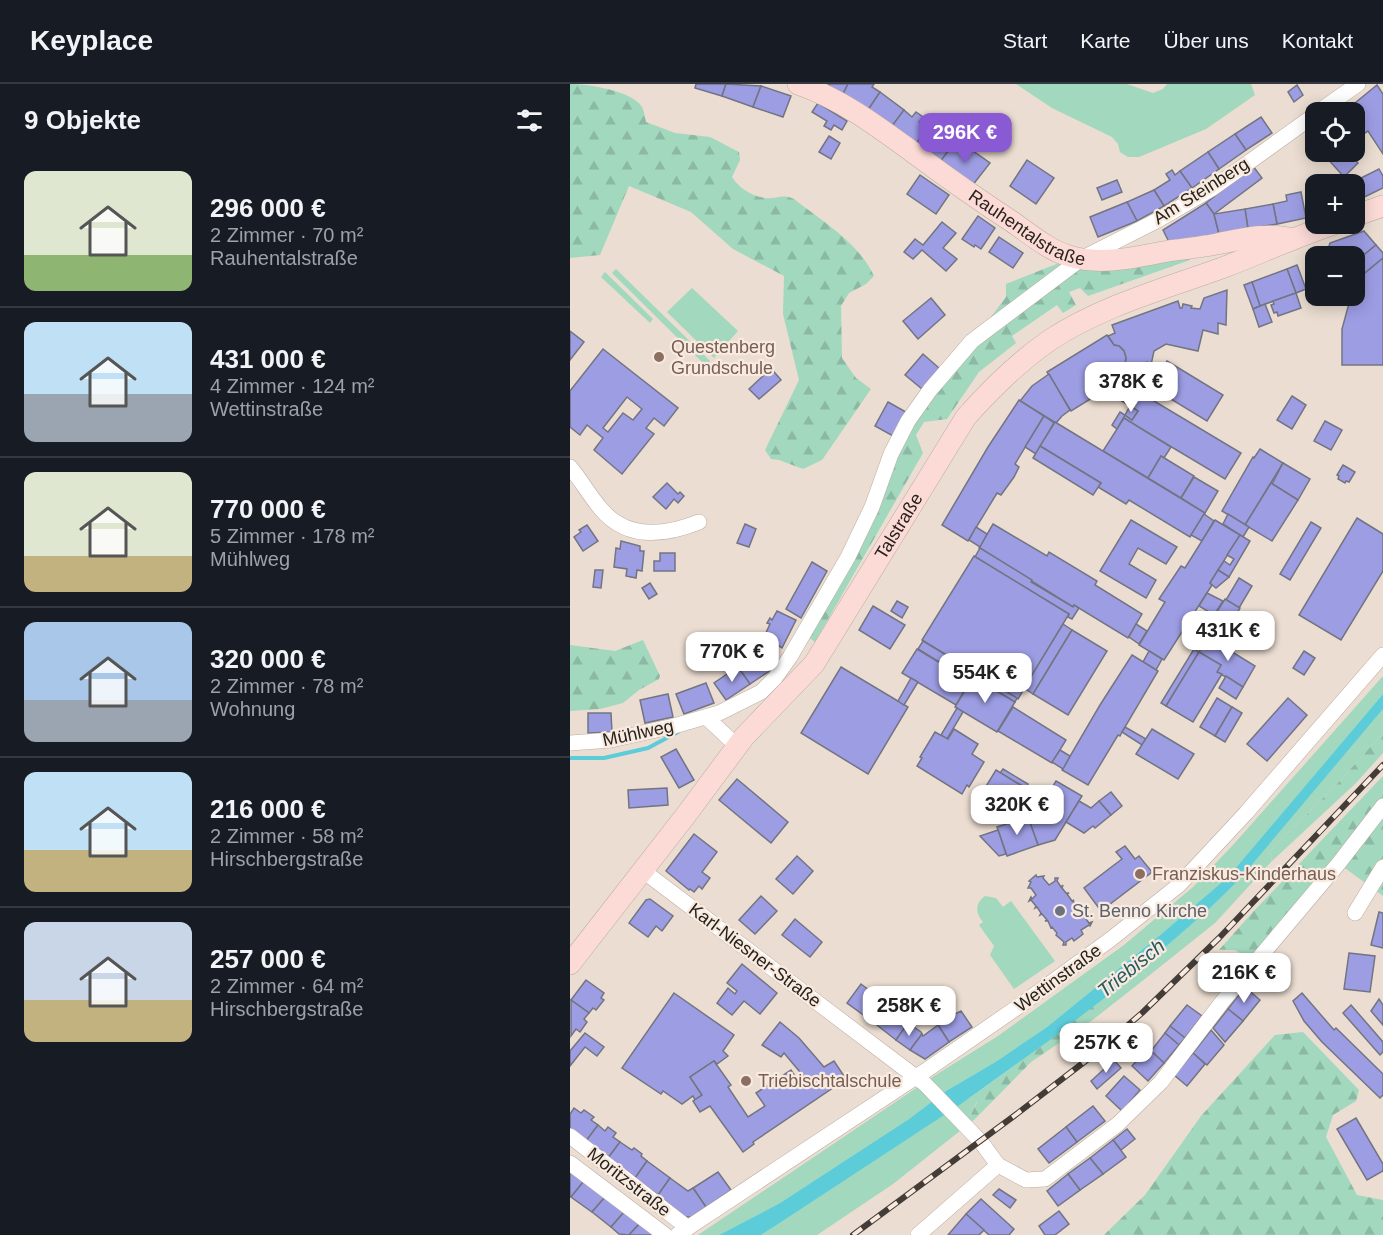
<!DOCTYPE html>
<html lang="de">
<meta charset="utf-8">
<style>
:root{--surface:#171b24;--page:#242831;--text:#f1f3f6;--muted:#9ea1a6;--line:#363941;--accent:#8a5ad4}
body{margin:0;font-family:Helvetica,sans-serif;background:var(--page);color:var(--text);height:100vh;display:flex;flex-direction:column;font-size:22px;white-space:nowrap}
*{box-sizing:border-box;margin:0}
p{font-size:20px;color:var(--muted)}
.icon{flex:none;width:33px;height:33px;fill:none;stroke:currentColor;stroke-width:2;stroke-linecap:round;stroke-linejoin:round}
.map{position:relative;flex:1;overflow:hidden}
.details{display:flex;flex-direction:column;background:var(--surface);width:570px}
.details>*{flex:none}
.controls{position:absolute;left:735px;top:18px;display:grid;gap:12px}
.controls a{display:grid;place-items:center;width:60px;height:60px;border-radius:12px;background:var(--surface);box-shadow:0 3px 15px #0003;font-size:30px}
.price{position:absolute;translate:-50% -51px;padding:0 14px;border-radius:12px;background:#fff;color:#222;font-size:20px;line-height:39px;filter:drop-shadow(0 2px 3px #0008)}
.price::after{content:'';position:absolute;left:50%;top:36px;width:18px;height:14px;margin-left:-9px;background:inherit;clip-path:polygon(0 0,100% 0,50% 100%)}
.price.selected{background:var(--accent);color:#fff}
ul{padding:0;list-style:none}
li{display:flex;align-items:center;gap:18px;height:150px;padding:0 24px}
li+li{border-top:2px solid var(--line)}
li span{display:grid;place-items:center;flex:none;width:168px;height:120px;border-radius:12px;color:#555}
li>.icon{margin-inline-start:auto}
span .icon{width:72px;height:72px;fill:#fffc;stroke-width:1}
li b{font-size:26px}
h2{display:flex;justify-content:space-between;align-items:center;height:72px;padding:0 24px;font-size:26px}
header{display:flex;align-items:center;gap:36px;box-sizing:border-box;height:84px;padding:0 30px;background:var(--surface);border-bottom:2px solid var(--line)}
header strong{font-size:28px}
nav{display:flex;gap:33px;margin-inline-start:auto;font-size:21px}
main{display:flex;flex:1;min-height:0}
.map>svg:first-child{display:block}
.grass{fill:#a1d8be}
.forest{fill:url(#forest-firs)}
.water{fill:#5dccd9}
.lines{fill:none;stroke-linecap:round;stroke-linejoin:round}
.stream{stroke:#5dccd9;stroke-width:4}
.building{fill:#9d9de4;stroke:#737482;stroke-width:1.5;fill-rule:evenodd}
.street-casing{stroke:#bbada2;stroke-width:16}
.secondary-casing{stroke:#bbada2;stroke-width:22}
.street{stroke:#fff;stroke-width:15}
.secondary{stroke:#fcdbd7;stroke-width:21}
.rail-casing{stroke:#443d37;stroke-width:6}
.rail{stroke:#f8eade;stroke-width:4;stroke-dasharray:11;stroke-linecap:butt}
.education-dot{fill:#8d6e63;stroke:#f8eade;stroke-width:2}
.worship-dot{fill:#6b7280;stroke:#f8eade;stroke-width:2}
.labels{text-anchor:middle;stroke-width:4.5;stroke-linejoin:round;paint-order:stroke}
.street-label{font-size:18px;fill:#27221d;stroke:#f8eade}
.education-label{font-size:18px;fill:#785e54;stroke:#f8eade;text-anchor:start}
.worship-label{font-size:18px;fill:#5b616d;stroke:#f8eade;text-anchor:start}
.water-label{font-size:20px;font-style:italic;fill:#29595f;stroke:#f8eade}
</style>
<header>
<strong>Keyplace</strong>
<nav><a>Start</a><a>Karte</a><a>Über uns</a><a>Kontakt</a></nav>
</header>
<main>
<section class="details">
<h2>9 Objekte<svg class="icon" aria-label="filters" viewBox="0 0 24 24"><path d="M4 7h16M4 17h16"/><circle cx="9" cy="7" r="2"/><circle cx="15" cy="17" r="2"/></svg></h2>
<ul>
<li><span style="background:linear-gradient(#dfe7d0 70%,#8fb573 0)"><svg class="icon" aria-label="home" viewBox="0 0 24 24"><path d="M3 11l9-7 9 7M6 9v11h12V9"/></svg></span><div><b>296 000 €</b><p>2 Zimmer · 70 m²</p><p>Rauhentalstraße</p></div></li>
<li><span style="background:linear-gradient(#bfe0f5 60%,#9aa5b1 0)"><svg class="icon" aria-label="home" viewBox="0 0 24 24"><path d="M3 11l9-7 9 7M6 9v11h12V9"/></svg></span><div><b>431 000 €</b><p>4 Zimmer · 124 m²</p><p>Wettinstraße</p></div></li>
<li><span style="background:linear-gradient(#dfe7d0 70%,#c2b280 0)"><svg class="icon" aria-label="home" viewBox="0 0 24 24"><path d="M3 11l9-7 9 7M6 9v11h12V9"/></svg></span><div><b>770 000 €</b><p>5 Zimmer · 178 m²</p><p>Mühlweg</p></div></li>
<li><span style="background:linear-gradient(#a9c7e8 65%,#9aa5b1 0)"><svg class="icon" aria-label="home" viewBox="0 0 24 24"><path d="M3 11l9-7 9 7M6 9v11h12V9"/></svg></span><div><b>320 000 €</b><p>2 Zimmer · 78 m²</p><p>Wohnung</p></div></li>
<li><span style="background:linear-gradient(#bfe0f5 65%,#c2b280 0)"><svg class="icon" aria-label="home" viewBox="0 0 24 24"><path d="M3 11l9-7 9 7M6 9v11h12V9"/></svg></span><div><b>216 000 €</b><p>2 Zimmer · 58 m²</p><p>Hirschbergstraße</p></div></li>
<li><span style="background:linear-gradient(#c9d6e8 65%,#c2b280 0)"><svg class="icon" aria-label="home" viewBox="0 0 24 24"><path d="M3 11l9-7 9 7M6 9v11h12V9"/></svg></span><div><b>257 000 €</b><p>2 Zimmer · 64 m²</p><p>Hirschbergstraße</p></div></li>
</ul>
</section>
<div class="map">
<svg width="813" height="1151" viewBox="0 0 813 1151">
<defs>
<pattern id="forest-firs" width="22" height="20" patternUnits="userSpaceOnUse" patternTransform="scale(1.5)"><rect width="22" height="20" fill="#a1d8be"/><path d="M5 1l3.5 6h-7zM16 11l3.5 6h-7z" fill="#8bb9a3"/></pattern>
</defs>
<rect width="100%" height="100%" fill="#ebddd1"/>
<g class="grass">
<polygon points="446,0 557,0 583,9 593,5 597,0 681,0 685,11 636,45 569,73 558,73 550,68 548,60 542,53 482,24"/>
<polygon points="46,185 140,277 136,282 42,189"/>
<polygon points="35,188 83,235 80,239 31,193"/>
<polygon points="122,204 168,247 144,274 97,228"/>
<polygon points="813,592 813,610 658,793 589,852 477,943 427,977 376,1007 339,1035 210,1119 149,1151 128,1151 364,992 428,952 554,861 623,803 663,761"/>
<polygon points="813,625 813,649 767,700 698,769 702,772 701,778 645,839 576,894 577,891 573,888 572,882 638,826 670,795"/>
<path d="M 415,812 L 426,814 L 433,823 L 441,817 L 485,877 L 444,905 L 420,871 L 424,862 L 409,841 L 413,838 C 405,829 405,819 415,812 Z"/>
<polygon points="401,1013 407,1017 400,1031 405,1035 323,1100 247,1151 191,1151"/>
</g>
<g class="forest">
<path d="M 0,0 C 18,0 63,7 72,23 C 74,27 75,33 76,38 L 105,49 L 140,53 L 169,68 L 170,76 L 162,93 C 169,104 181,112 195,114 C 206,116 211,109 224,115 C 252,137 289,159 304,192 L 296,200 L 279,209 L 271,222 L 272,274 L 286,294 L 301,305 L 252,376 L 233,385 L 209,376 L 201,375 L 195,366 L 229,296 L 213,230 L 214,192 L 163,165 L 121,128 L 59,102 L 30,171 L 0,174 Z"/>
<polygon points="618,172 620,176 518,212 510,204 499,208 506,221 493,229 487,221 442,252 446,259 409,288 377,335 354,338 346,351 353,369 245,558 238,553 330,358 377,291 436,213 436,200 489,179 522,184 562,184"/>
<polygon points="73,556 90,592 89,595 69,606 53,619 30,625 0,627 0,561 45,567"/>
<polygon points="813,649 813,669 786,699 701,778 702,772 698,769 767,700"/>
<polygon points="813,692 813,812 768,779 685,878 665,866 649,866 682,829"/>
<polygon points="572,882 573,888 577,891 576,894 520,938 461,978 405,1035 400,1032 407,1018 401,1013 476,959"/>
<polygon points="733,948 789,1006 786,1017 763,1031 756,1053 787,1111 813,1116 813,1151 534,1151 575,1111 631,1032 705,951"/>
</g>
<polygon class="water" points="813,610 813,625 670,795 638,826 593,865 537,912 476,959 391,1020 205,1142 191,1151 149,1151 210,1119 339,1035 376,1007 427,977 477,943 589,852 658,793"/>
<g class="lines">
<polyline class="stream" points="0,674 34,674 78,664 108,648"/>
</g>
<g class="building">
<polygon points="126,0 156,0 152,12 125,4"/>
<polygon points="156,0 191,2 183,23 152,12"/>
<polygon points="256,0 278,0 273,10"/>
<polygon points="278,0 304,0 302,3 310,8 298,26 273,10"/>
<polygon points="727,1 733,11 724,18 718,8"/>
<polygon points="807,1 813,10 813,70 798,47 784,56 784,28 774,28"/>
<polygon points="191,2 221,12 213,33 183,23"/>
<polygon points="310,8 334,26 322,42 298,26"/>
<polygon points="248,19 277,37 272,46 264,41 261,46 254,42 257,37 242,28"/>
<polygon points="334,26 342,33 346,28 353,33 349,38 357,44 346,60 322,42"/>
<polygon points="691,33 702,49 676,66 665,50"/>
<polygon points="360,42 368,48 371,44 377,48 374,52 384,59 370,78 346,60"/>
<polygon points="665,50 676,66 649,85 638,68"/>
<polygon points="259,52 270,59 261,75 249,68"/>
<polygon points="384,59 393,66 396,62 420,79 402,102 370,78"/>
<polygon points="638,68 649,85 622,104 610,87"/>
<polygon points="760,68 777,68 788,79 774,93 756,73"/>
<polygon points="457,76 484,94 466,120 440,102"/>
<polygon points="683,82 692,94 644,130 636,119"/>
<polygon points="809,85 813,92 813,104 786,117 784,100 779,100"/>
<polygon points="602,86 605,91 610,87 622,104 594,122 584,106 600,96 596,90"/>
<polygon points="350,91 379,111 366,130 337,110"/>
<polygon points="547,96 552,108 532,116 527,104"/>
<polygon points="584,106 594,122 567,137 557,118"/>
<polygon points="731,108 736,134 707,140 703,120 717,117 716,111"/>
<polygon points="557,118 567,137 528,153 520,133"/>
<polygon points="636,119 644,130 649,150 600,160 593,146"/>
<polygon points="703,120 707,140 678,145 675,125"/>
<polygon points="675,125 678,145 649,150 644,130"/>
<polygon points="408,132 425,144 411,165 405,161 404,163 392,155"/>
<polygon points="372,138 386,149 373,164 387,175 376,187 352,166 343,175 334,168 345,155 353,161"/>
<polygon points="794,147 806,161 784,179 784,172 765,172 758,165 760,159"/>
<polygon points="429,153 453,169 443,184 419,168"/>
<polygon points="806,161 813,169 813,174 789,194 784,189 784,179"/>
<polygon points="813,174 813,281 772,281 772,245 781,212 784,212 784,198"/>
<polygon points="727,181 736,205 726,209 717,185"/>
<polygon points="717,185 726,209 690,222 682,198"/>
<polygon points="682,198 690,222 683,225 674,201"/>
<polygon points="657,206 656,241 648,239 648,250 633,246 628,267 596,260 584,267 581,281 577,278 560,288 555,279 556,274 554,267 549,262 544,261 538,252 545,249 542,241 608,217 610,224 612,224 613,220 622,222 621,224 630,225 634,214"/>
<polygon points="726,209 731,224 708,232 707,228 704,229 701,221 704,220 703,217"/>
<polygon points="361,214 375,231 348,255 333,237"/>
<polygon points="695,220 702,238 689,243 683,225"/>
<polygon points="0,247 14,258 0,276"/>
<polygon points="537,251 544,261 549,262 554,267 556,274 555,279 561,290 501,327 477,288"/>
<path d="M 33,265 L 108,324 L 94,342 L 84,334 L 76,344 L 84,350 L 52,390 L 24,366 L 33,354 L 17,341 L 10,351 L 0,343 L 0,307 ZM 57,313 L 72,325 L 63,336 L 53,329 L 38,348 L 33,344 Z"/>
<polygon points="353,270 369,284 352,305 335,291"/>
<polygon points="597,277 653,311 637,337 581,303"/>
<polygon points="199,282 211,296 189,315 179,305 194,291 191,289"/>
<polygon points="479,290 500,326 492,332 486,339 450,317 462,302"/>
<polygon points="560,303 569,308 560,322 550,316"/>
<polygon points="569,308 671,369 655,395 553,334 555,331 562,336 568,327 560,322"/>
<polygon points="722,312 736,321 722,345 707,336"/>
<polygon points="449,316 474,332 445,380 449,383 444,393 431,411 427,409 398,457 372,441 418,363"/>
<polygon points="318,318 336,328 323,352 305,342"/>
<polygon points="560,322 568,327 562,336 555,331"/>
<polygon points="550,328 555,331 547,345 542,341"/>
<polygon points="474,332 484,339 466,370 455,363"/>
<polygon points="554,334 601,363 594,374 591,372 578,394 533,367"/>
<polygon points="755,337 772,346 761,366 744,357"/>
<polygon points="485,338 635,429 620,453 559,416 556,420 528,403 531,399 470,362"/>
<polygon points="470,362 531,399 523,411 463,374"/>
<polygon points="690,365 713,379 675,441 652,427 683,373 684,374"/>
<polygon points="591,372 624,392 611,414 578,394"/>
<polygon points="713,379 740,395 728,416 702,400"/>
<polygon points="773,381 785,388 779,398 776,397 775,399 768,395 769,392 767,391"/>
<polygon points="624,393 648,407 635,429 611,414"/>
<polygon points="97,399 108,410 110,408 114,412 108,419 104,415 96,425 83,413"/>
<polygon points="701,399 728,416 702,457 675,441"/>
<polygon points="634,430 644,437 632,457 621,451"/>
<polygon points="658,430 679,443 673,453 653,440"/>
<polygon points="787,434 813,450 813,487 771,556 729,531"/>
<polygon points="561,436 607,463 596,480 568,464 559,480 586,496 576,514 530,487"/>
<polygon points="645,436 670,451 640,499 642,501 594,576 569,561 595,518 589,515 611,482 615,484"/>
<polygon points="741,438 751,444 720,496 710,490"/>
<polygon points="175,440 186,445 179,463 167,459"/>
<polygon points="423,440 477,472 479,468 527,497 525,501 572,530 558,554 504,521 503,523 409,464"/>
<polygon points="17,441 28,457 13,467 4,453 11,448 9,446"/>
<polygon points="406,443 417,450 410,463 399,456"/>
<polygon points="670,451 680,457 659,493 648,486 654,477 660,481 664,475 657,471"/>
<polygon points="51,457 70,462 70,467 74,467 72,487 67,486 66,494 56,492 57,485 44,483 46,464 50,465"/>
<polygon points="410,464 462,496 461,498 503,523 504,521 509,524 502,535 498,533 499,530 405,473"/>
<polygon points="90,469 105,469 105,487 84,487 84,477 90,477"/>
<polygon points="404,472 499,530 448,615 352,556"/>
<polygon points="242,478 257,487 231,534 216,525"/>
<polygon points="25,486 33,486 31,504 23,503"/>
<polygon points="648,486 659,493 646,504 640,499"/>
<polygon points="669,494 682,502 669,524 656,516"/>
<polygon points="80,499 87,510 79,515 72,504"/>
<polygon points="637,509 653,517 644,531 629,522"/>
<polygon points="655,515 670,524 659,543 643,534"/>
<polygon points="327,517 338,523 332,534 321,527"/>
<polygon points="303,522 335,541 320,565 289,546"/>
<polygon points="207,527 226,536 212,564 194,553 200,540 197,539 200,534 202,536"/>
<polygon points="493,540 502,546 463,610 454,604"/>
<polygon points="566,540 577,547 569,560 559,553"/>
<polygon points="502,546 537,567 498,631 463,610"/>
<polygon points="638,553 685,582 673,603 647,588 651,581 629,568"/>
<polygon points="353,557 447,614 445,618 403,593 400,597 348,565"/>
<polygon points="347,565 400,597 386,621 332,589"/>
<polygon points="624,565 629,568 596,622 591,619"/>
<polygon points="192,567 204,584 180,600 168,583 178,576 177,574 181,572 182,573"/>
<polygon points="579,567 592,575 586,586 573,578"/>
<polygon points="734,567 745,574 734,591 723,584"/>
<polygon points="629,568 651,581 647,588 652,590 623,638 596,622"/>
<polygon points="562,571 588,587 552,648 550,652 548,651 518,701 492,686 530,621"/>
<polygon points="168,583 180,600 156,616 144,599 157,590 156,588 159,585 161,588"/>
<polygon points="271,583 338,623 298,690 231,649"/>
<polygon points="656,592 673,603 666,615 649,604"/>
<polygon points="403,593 445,618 427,648 385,623"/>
<polygon points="341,594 348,598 334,621 328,617"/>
<polygon points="136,599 144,619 114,630 106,610"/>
<polygon points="98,610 103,633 75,639 70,616"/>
<polygon points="647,614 662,623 645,652 630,643"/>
<polygon points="718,614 737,631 697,677 677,660"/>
<polygon points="443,623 496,656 482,679 428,647"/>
<polygon points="662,623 672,629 655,658 645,652"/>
<polygon points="387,624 393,628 377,655 371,651"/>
<polygon points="18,629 41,629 42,648 18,649"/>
<polygon points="555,643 576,655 572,661 552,648"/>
<polygon points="384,645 408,660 402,670 414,678 399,703 397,701 392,710 347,682 352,674 350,673 365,648 378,655"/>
<polygon points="582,645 624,670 608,695 566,670"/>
<polygon points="106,665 124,696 109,704 91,673"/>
<polygon points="490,666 500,672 493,685 482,678"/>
<polygon points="433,685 458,700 456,704 430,689"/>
<polygon points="426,686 452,702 437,728 410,712"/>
<polygon points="167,695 218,738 201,759 149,716"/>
<polygon points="486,697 512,712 485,756 468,761 458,733 466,730"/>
<polygon points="97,704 98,721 59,724 58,706"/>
<polygon points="541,708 552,722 541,731 529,717"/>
<polygon points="509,717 521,724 529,717 541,731 525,744 523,742 514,749 496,738"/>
<polygon points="458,733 468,761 437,772 427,743"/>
<polygon points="428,746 436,770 429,772 410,752"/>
<polygon points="124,750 147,768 132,788 140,794 132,805 129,802 124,808 120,805 119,806 96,787"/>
<polygon points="555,762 565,775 569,772 582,788 531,827 514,804 552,775 546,768"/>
<polygon points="227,772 243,787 223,810 206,795"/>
<polygon points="466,791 467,793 474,792 473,794 479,801 485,797 485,794 488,794 487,797 491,803 493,801 492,804 496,809 499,809 497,810 502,817 504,816 503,817 507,823 509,822 507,824 513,830 514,829 513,831 519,839 522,838 520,842 519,841 511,846 513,850 504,857 502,854 496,858 496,861 493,861 494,858 486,851 487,849 482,843 481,844 478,837 475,837 477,836 472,830 470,831 471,829 467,823 465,824 466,822 461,816 459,817 461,813 462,815 466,811 461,804 458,804 461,798 459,797"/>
<polygon points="191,812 207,827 185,850 169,836"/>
<polygon points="80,815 103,832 92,847 86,842 78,853 59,839 76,816"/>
<polygon points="809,828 813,829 813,864 801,861"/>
<polygon points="225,835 252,858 240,873 212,851"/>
<polygon points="779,869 805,872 800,908 774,905"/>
<polygon points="172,880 207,909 190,930 174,917 162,931 147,919 158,904 165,910 167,907 157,899"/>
<polygon points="16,896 34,909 31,914 34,916 26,926 23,924 19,929 1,916"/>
<polygon points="291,900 317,920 303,938 277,919"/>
<polygon points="675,903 690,916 673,937 658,925"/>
<polygon points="104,909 164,951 153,967 158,972 147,980 144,977 120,993 132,1011 125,1016 123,1012 112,1020 93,1007 91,1010 52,984"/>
<polygon points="732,909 764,946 766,944 813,990 813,1011 810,1014 752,958 734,937 723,917"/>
<polygon points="809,915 813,921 813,941 801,927"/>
<polygon points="1,916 19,929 14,935 17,938 10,948 6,945 1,952"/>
<polygon points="617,921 632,932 615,954 600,942"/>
<polygon points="781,921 813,958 813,968 810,971 773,929"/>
<polygon points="316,922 338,939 326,956 303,938"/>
<polygon points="658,925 673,937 655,958 643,944"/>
<polygon points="391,927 402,943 379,958 368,941 375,937 373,935 381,929 383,931"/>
<polygon points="210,938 229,954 254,983 264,977 276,995 183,1058 184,1060 173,1068 140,1022 130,1028 123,1017 132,1011 120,993 144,977 161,1001 158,1003 178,1033 195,1022 186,1009 221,986 229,998 235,994 214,969 211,973 192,961"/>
<polygon points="338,939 351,948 352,950 340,966 326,956"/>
<polygon points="368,941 379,958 355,975 340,966 352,950 353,952"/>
<polygon points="600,942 615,954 609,961 595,949"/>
<polygon points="641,946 654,961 637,981 623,969"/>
<polygon points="15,949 34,963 27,972 15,963 0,982 0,967"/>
<polygon points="595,949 609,961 594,979 581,967"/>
<polygon points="578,964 594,979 578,997 562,982"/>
<polygon points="623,969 635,980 617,1002 604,991"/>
<polygon points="544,976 551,984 527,1005 521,997"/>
<polygon points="554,992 570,1006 552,1027 536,1012"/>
<polygon points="523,1022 535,1037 507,1058 496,1043"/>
<polygon points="4,1024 11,1029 14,1026 24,1033 21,1036 28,1041 16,1057 0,1046 0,1030"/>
<polygon points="786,1034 813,1080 813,1087 797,1096 767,1045"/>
<polygon points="28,1041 35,1047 38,1043 46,1049 43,1053 50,1058 38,1074 16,1057"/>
<polygon points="496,1043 507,1058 479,1079 468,1065"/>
<polygon points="557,1045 565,1055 551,1066 543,1056"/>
<polygon points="543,1056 556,1073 533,1090 520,1074"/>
<polygon points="50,1058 62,1066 64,1064 72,1070 71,1072 77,1077 65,1094 38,1074"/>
<polygon points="520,1074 533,1090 510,1106 498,1090"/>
<polygon points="77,1077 100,1094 88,1111 65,1094"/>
<polygon points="0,1086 14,1097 1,1113 0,1112"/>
<polygon points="148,1088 161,1106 136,1123 123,1104"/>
<polygon points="498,1090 510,1106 488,1122 477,1107"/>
<polygon points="100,1094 118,1107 123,1104 136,1123 121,1133 115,1133 88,1111"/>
<polygon points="14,1097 36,1112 22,1128 1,1113"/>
<polygon points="429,1105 446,1116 440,1124 423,1111"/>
<polygon points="36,1112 55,1127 41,1143 22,1128"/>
<polygon points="411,1115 444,1145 439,1151 419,1151 396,1130"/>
<polygon points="55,1127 71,1138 59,1151 49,1150 41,1143"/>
<polygon points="489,1127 499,1140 485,1151 475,1151 469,1142"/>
<polygon points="396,1130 414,1146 409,1151 378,1151"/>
<polygon points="71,1138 82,1147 81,1151 59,1151"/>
</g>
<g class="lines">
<defs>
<g id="street">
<polyline points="748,28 788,0"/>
<path d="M 0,383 C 11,396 19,411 31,425 C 57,456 94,452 129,438"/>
<polyline points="136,633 167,662"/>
<polyline points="0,659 41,656 104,642 149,629 191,608 205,594 220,573 278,473 302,423 321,370 338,337 360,306 402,257 511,175 588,136 643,104 746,30"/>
<polyline points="72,786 355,1000 411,1058 428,1081 456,1096 475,1095 548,1040 591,998 652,918 769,779 813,722"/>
<polyline points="785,829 813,783"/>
<polyline points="0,1052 118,1144"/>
<polyline points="0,1079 95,1151"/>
<polyline points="107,1151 358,985 452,920 541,855 609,801 676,729 813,571"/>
<polyline points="348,1151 428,1081"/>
</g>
<g id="secondary">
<path id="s1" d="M 228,0 C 272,15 311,45 348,72 C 379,95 409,116 441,137 C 459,149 478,166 499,172 C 532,182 566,173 598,167 C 614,165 631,163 647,160 C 672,155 694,149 719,154"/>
<polyline points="784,132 813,122"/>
<path id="s2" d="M 0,880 L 116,731 L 174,653 L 244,580 L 396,333 C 422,304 448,278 480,256 C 533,221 598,204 657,182 C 693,168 728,152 764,140"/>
</g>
</defs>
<use href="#street" class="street-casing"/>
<use href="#secondary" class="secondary-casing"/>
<use href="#street" class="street"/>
<use href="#secondary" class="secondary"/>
<defs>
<polyline id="rail" points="283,1151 444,1032 522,972 572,929 649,854 813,681"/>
</defs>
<use href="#rail" class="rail-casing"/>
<use href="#rail" class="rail"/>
</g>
<g class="education-dot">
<circle cx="89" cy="273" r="6"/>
<circle cx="570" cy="790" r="6"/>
<circle cx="176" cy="997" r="6"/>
</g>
<circle class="worship-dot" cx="490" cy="827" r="6"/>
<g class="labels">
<g class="street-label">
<text transform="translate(631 107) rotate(-32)" y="6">Am Steinberg</text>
<text dy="6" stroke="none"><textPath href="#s1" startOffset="272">Rauhentalstraße</textPath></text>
<text dy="6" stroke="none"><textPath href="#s2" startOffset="549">Talstraße</textPath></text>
<text transform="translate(68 649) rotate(-12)" y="6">Mühlweg</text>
<text transform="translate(185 871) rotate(37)" y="6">Karl-Niesner-Straße</text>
<text transform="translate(488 894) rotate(-36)" y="6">Wettinstraße</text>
<text transform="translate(59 1098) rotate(38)" y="6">Moritzstraße</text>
</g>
<g class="education-label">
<text x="101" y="269">Questenberg<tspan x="101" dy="21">Grundschule</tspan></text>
<text x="582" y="796">Franziskus-Kinderhaus</text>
<text x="188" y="1003">Triebischtalschule</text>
</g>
<g class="worship-label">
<text x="502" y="833">St. Benno Kirche</text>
</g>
<g class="water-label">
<text transform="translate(561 884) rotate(-39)" y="7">Triebisch</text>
</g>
</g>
</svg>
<div class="controls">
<a><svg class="icon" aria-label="locate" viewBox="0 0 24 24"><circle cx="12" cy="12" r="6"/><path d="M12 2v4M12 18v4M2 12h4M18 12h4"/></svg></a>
<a>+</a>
<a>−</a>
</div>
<b class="price selected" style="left:395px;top:80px">296K €</b>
<b class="price" style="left:561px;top:329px">378K €</b>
<b class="price" style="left:658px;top:578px">431K €</b>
<b class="price" style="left:162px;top:599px">770K €</b>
<b class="price" style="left:415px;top:620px">554K €</b>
<b class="price" style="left:447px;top:752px">320K €</b>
<b class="price" style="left:674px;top:920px">216K €</b>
<b class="price" style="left:339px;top:953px">258K €</b>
<b class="price" style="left:536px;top:990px">257K €</b>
</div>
</main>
